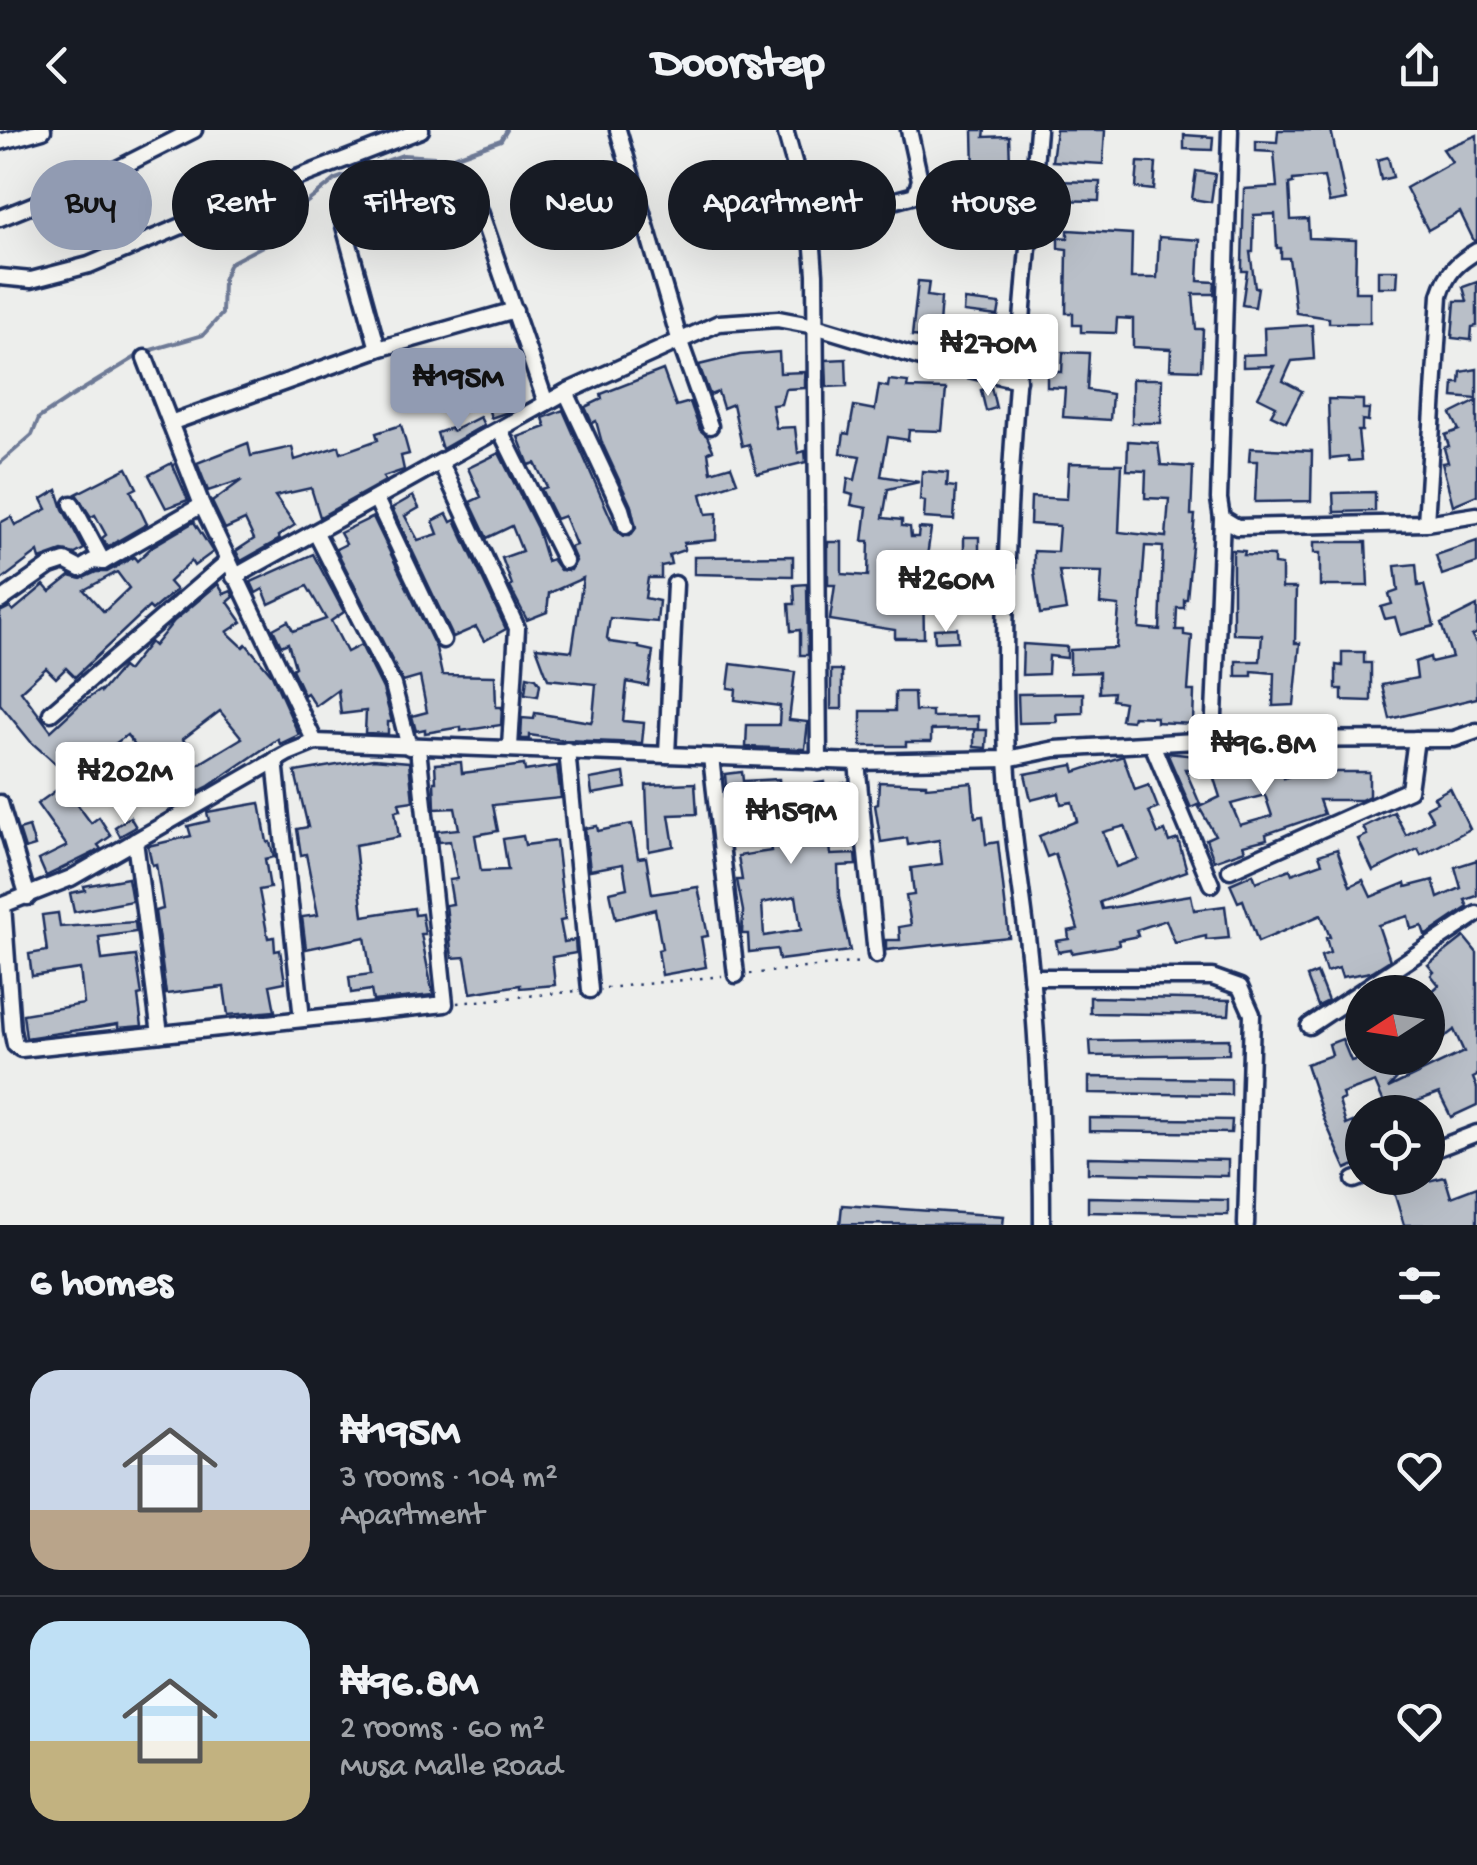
<!DOCTYPE html>
<meta charset="utf-8">
<style>
:root{--surface:#171b24;--page:#20242c;--text:#f1f3f6;--muted:#9ea1a6;--line:#363941;--accent:#919bb2}
body{margin:0;font-family:"Gochi Hand",sans-serif;background:var(--page);color:var(--text);height:100vh;display:flex;flex-direction:column;font-size:38px;white-space:nowrap}
*{box-sizing:border-box;margin:0}
p{font-size:32px;color:var(--muted)}
.icon{flex:none;width:55px;height:55px;fill:none;stroke:currentColor;stroke-width:2;stroke-linecap:round;stroke-linejoin:round}
.map{position:relative;height:1095px;overflow:hidden}
.details{display:flex;flex-direction:column;background:var(--surface);flex:1}
.details>*{flex:none}
.banner{position:absolute;left:30px;top:30px;width:1418px;height:90px;display:flex;gap:20px}
.needle{width:65px;rotate:258deg}
.fabs{position:absolute;left:1345px;top:845px;display:grid;gap:20px}
.fabs a{display:grid;place-items:center;width:100px;height:100px;border-radius:50%;background:var(--surface);box-shadow:0 10px 40px #0002;font-size:50px}
.price{position:absolute;translate:-50% -85px;padding:0 22px;border-radius:10px;background:#fff;color:#222;font-size:32px;line-height:65px;filter:drop-shadow(0 2px 5px #0008)}
.price::after{content:'';position:absolute;left:50%;top:60px;width:30px;height:22px;margin-left:-15px;background:inherit;clip-path:polygon(0 0,100% 0,50% 100%)}
.price.active{background:var(--accent);color:#111}
ul{padding:0;list-style:none}
li{display:flex;align-items:center;gap:30px;height:250px;padding:0 30px}
li+li{border-top:2px solid var(--line)}
li span{display:grid;place-items:center;flex:none;width:280px;height:200px;border-radius:30px;color:#555}
li>.icon{margin-inline-start:auto}
span .icon{width:120px;height:120px;fill:#fffc;stroke-width:1}
li b{font-size:42px}
h2{display:flex;justify-content:space-between;align-items:center;height:120px;padding:0 30px;font-size:42px}
.chip{padding:0 35px;border-radius:45px;background:var(--surface);box-shadow:0 10px 40px #0002;font-size:35px;line-height:90px}
.chip.active{background:var(--accent);color:#111}
header{display:flex;justify-content:space-between;align-items:center;height:130px;padding:0 30px;background:var(--surface);font-size:45px;font-weight:700}
.map>svg:first-child{display:block}
.lines{fill:none;stroke-linecap:round;stroke-linejoin:round}
.stream{stroke:#6e7a96;stroke-width:4}
.building{fill:#b9bfc8;stroke:#1b2f5e;stroke-width:2.5;fill-rule:evenodd}
.minor-casing{stroke:#1b2f5e;stroke-width:21}
.path{stroke:#1b2f5e;stroke-width:2.5;stroke-dasharray:2.5 8;stroke-linecap:butt}
.minor{stroke:#f6f6f2;stroke-width:14}
</style>
<header><svg class="icon" aria-label="back" viewBox="0 0 24 24"><path d="M15 5l-7 7 7 7"/></svg>Doorstep<svg class="icon" aria-label="share" viewBox="0 0 24 24"><path d="M12 15V3M7 8l5-5 5 5M5 13v7h14v-7"/></svg></header>
<div class="map">
<svg width="1477" height="1095" viewBox="0 0 1477 1095">
<rect width="100%" height="100%" fill="#edeeec"/>
<filter id="ink" filterUnits="userSpaceOnUse"><feTurbulence type="fractalNoise" baseFrequency=".01" numOctaves="2"/><feDisplacementMap in="SourceGraphic" scale="20" xChannelSelector="R" yChannelSelector="G"/><feConvolveMatrix kernelMatrix="1 2 1 2 8 2 1 2 1" color-interpolation-filters="sRGB"/></filter>
<g filter="url(#ink)">
<g class="lines">
<polyline class="stream" points="0,333 32,305 39,288 69,268 144,222 203,205 222,184 223,150 230,133 274,110 296,81 336,49 403,25 451,28 501,10 507,0"/>
</g>
<g class="building">
<polygon points="973,0 985,0 984,7 1009,6 1010,34 1006,34 1006,74 958,73 958,40 974,41"/>
<polygon points="1056,0 1105,0 1103,34 1052,31"/>
<polygon points="1278,0 1331,0 1346,70 1329,73 1324,47 1293,50 1293,53 1289,54 1291,90 1308,89 1309,108 1356,110 1355,162 1370,162 1370,193 1329,193 1329,188 1296,183 1289,128 1281,128 1281,118 1277,118 1275,84 1254,85 1253,122 1250,122 1255,157 1258,157 1255,177 1242,175 1247,141 1242,141 1242,135 1244,59 1277,57 1274,22 1256,21 1256,11 1277,12"/>
<polygon points="1184,5 1213,7 1212,20 1184,19"/>
<polygon points="1477,5 1477,110 1474,111 1460,82 1428,100 1406,58 1452,32 1443,19"/>
<polygon points="1388,27 1393,47 1381,50 1377,30"/>
<polygon points="1138,32 1156,33 1154,60 1136,58"/>
<polygon points="1196,41 1215,44 1211,72 1192,69"/>
<polygon points="1047,51 1100,52 1099,71 1046,70"/>
<polygon points="1068,100 1132,104 1131,148 1157,148 1159,107 1200,110 1198,151 1215,152 1214,164 1193,164 1196,199 1203,199 1201,240 1170,239 1171,219 1133,217 1133,189 1117,188 1116,203 1081,202 1081,195 1073,195 1073,183 1066,183 1067,119 1058,118 1058,107 1068,108"/>
<polygon points="1378,140 1398,140 1397,157 1378,157"/>
<polygon points="918,151 929,152 927,166 941,168 938,208 912,206"/>
<polygon points="1477,152 1477,196 1472,197 1471,210 1452,208 1455,171 1467,171 1463,157"/>
<polygon points="965,170 1000,174 998,186 964,182"/>
<polygon points="1312,195 1314,229 1292,231 1283,251 1302,261 1286,292 1271,285 1276,276 1258,267 1274,236 1243,237 1243,225 1265,224 1264,198"/>
<polygon points="779,222 780,243 805,242 805,258 785,259 781,274 772,275 776,298 795,297 798,323 805,321 806,332 757,344 749,314 742,316 733,274 723,278 718,262 710,265 699,235 740,225"/>
<polygon points="1063,222 1089,223 1087,260 1112,264 1110,290 1063,287 1065,258 1047,257 1047,242 1062,242"/>
<polygon points="846,229 847,256 827,257 826,230"/>
<polygon points="1477,239 1477,269 1453,267 1454,253 1460,253 1461,242"/>
<polygon points="663,240 676,276 690,272 700,300 707,306 713,320 708,322 711,342 731,336 737,352 701,364 706,384 717,383 716,410 684,413 684,420 669,425 671,434 661,436 661,448 648,448 645,468 659,471 657,492 610,488 607,508 610,512 639,516 639,518 653,521 648,556 627,552 623,591 644,593 642,613 563,610 529,605 529,609 521,609 522,588 534,589 535,583 591,592 593,587 596,554 548,549 536,517 572,521 583,448 549,463 547,482 527,490 510,457 512,455 502,428 522,421 512,396 487,408 470,372 481,367 468,338 499,323 537,398 547,431 552,429 560,440 571,440 576,431 570,417 576,415 564,386 556,389 541,359 547,357 535,333 529,335 518,307 546,297 543,288 563,280 616,400 623,406 630,406 636,398 631,376 602,313 596,291 592,293 585,277 602,269 601,264"/>
<polygon points="1132,249 1162,249 1161,293 1132,293"/>
<polygon points="889,250 908,252 907,258 946,259 942,301 909,300 908,310 888,307 881,346 919,352 888,359 883,388 902,390 902,396 910,397 911,407 918,407 919,398 931,399 923,454 924,508 895,508 895,500 830,490 835,455 828,455 828,412 842,412 842,444 868,446 869,411 863,411 867,378 851,375 853,365 846,363 848,348 855,350 860,326 841,323 844,303 849,304 854,276 875,280 879,255 888,257"/>
<polygon points="991,257 996,278 986,281 981,260"/>
<polygon points="506,261 511,281 491,288 485,266"/>
<polygon points="1328,269 1363,270 1363,279 1369,279 1368,291 1362,290 1362,301 1358,301 1361,330 1349,331 1348,327 1330,329"/>
<polygon points="1477,271 1477,365 1453,375 1442,333 1448,332 1444,318 1449,316 1445,305 1459,300 1451,284"/>
<polygon points="480,287 484,295 442,319 437,303 451,298 452,301"/>
<polygon points="401,295 409,324 401,326 404,340 383,347 385,351 320,387 311,358 275,366 295,395 278,406 280,409 241,431 236,421 254,409 245,390 225,399 212,372 242,350 208,361 197,333 248,313 251,326 292,317 295,330 339,316 341,323 378,310 376,303"/>
<path d="M 1128,311 L 1158,313 L 1161,335 L 1193,337 L 1191,385 L 1195,385 L 1187,469 L 1184,469 L 1184,478 L 1177,478 L 1176,500 L 1184,500 L 1184,505 L 1192,506 L 1188,561 L 1194,561 L 1193,594 L 1156,592 L 1156,587 L 1133,586 L 1132,591 L 1121,590 L 1124,572 L 1112,570 L 1113,562 L 1099,563 L 1099,542 L 1070,543 L 1070,520 L 1116,518 L 1119,476 L 1100,474 L 1102,442 L 1059,441 L 1066,480 L 1040,484 L 1034,441 L 1034,421 L 1057,422 L 1059,396 L 1030,394 L 1031,367 L 1067,369 L 1069,333 L 1122,334 L 1119,402 L 1166,407 L 1169,369 L 1145,368 L 1146,341 L 1127,340 ZM 1145,416 L 1163,417 L 1160,500 L 1139,498 Z"/>
<polygon points="1250,318 1312,321 1311,371 1255,372 1257,331 1249,331"/>
<polygon points="172,333 188,370 166,378 149,345"/>
<polygon points="127,338 137,358 131,361 147,394 107,417 102,408 106,405 95,385 91,387 76,364"/>
<polygon points="922,341 948,343 947,356 956,357 954,390 924,388 925,371 920,370"/>
<polygon points="57,360 63,379 84,419 75,424 62,421 40,429 38,422 0,451 0,393 11,387 15,395 47,379 42,369"/>
<polygon points="1375,362 1375,381 1334,382 1333,363"/>
<polygon points="413,366 419,378 405,386 418,410 438,404 433,391 447,384 451,392 455,390 506,499 484,511 476,497 453,507 392,378"/>
<polygon points="373,387 436,518 442,545 495,546 496,577 502,577 501,595 461,601 461,597 425,603 425,599 416,601 412,586 427,582 420,547 403,552 336,419 346,414 340,403"/>
<path d="M 194,392 L 213,422 L 194,436 L 191,431 L 169,452 L 176,460 L 152,480 L 149,477 L 75,547 L 66,538 L 56,548 L 46,538 L 21,561 L 51,601 L 80,574 L 100,560 L 101,562 L 122,537 L 127,541 L 150,512 L 154,516 L 174,491 L 218,454 L 224,464 L 231,461 L 234,467 L 228,472 L 242,492 L 227,502 L 243,517 L 246,514 L 272,545 L 299,605 L 280,614 L 278,609 L 209,656 L 175,673 L 147,620 L 141,624 L 127,605 L 85,636 L 73,619 L 57,635 L 31,612 L 0,574 L 0,482 L 10,477 L 13,481 L 44,455 L 50,462 L 70,446 L 81,449 L 96,442 L 107,442 L 134,427 L 137,431 L 153,416 ZM 117,442 L 129,458 L 104,482 L 84,460 ZM 220,581 L 242,608 L 197,635 L 183,609 Z"/>
<rect x="964" y="407" width="15" height="20"/>
<polygon points="1477,411 1477,433 1442,445 1436,425"/>
<polygon points="1314,412 1366,412 1368,456 1320,456 1320,423 1314,423"/>
<polygon points="1233,420 1245,421 1244,425 1274,426 1274,434 1282,435 1282,458 1296,458 1295,513 1300,513 1294,575 1273,576 1274,543 1252,541 1252,546 1236,546 1236,531 1260,531 1262,505 1233,504"/>
<polygon points="313,424 344,482 331,491 347,522 361,515 383,559 392,592 388,592 388,604 365,603 366,581 341,584 338,560 316,576 307,563 304,565 292,539 295,537 288,513 281,516 273,499 288,491 293,501 326,489 307,456 269,474 263,459 256,463 251,452"/>
<polygon points="793,426 793,446 694,444 694,427"/>
<polygon points="1416,434 1418,456 1424,455 1434,496 1400,505 1395,487 1385,489 1381,477 1392,474 1389,464 1398,461 1395,436"/>
<polygon points="983,441 985,463 974,464 973,442"/>
<polygon points="807,454 808,525 800,525 800,500 791,501 789,474 795,474 794,455"/>
<polygon points="1477,476 1477,503 1472,506 1477,515 1477,568 1390,589 1382,555 1417,548 1415,532 1430,527 1431,532 1452,527 1441,494"/>
<polygon points="957,498 958,511 935,512 934,499"/>
<polygon points="1023,514 1067,517 1067,528 1049,526 1048,544 1022,545"/>
<polygon points="1342,522 1364,522 1364,533 1371,533 1371,571 1342,570 1342,559 1336,559 1336,535 1342,536"/>
<polygon points="731,534 795,542 789,590 808,592 805,619 746,617 747,595 779,595 780,576 735,570 736,559 728,558"/>
<rect x="831" y="540" width="11" height="39"/>
<polygon points="527,546 536,548 540,554 538,566 525,564"/>
<polygon points="895,562 914,562 915,581 932,581 932,587 978,586 978,599 931,600 931,612 906,612 906,616 861,616 861,581 895,581"/>
<polygon points="1083,563 1083,583 1056,584 1057,592 1019,593 1018,564"/>
<polygon points="974,600 987,600 986,618 974,617"/>
<path d="M 1167,623 L 1206,627 L 1216,623 L 1223,643 L 1252,635 L 1254,641 L 1281,635 L 1284,648 L 1308,639 L 1310,642 L 1369,642 L 1369,666 L 1361,670 L 1319,670 L 1324,684 L 1266,704 L 1267,709 L 1243,715 L 1245,720 L 1214,731 L 1206,709 L 1215,705 L 1199,677 L 1220,667 L 1211,639 L 1185,639 L 1200,674 L 1191,678 ZM 1265,665 L 1272,686 L 1240,695 L 1231,674 Z"/>
<path d="M 1123,626 L 1135,660 L 1149,655 L 1158,678 L 1149,682 L 1158,704 L 1165,701 L 1169,712 L 1178,709 L 1187,741 L 1100,772 L 1102,779 L 1191,765 L 1194,780 L 1225,776 L 1229,808 L 1206,810 L 1206,806 L 1175,813 L 1166,790 L 1136,800 L 1138,806 L 1118,810 L 1119,815 L 1072,823 L 1071,820 L 1058,822 L 1056,811 L 1069,809 L 1068,801 L 1078,799 L 1055,724 L 1047,727 L 1039,706 L 1077,691 L 1072,672 L 1061,674 L 1059,663 L 1031,670 L 1025,644 L 1073,635 L 1075,642 ZM 1125,696 L 1138,729 L 1116,737 L 1103,702 Z"/>
<polygon points="373,629 409,632 413,671 399,673 401,680 395,681 399,707 355,715 363,786 414,778 415,785 422,784 425,804 421,804 433,865 373,871 371,860 351,863 349,847 371,844 365,807 306,819 302,787 318,785 306,724 301,725 297,699 308,697 295,642"/>
<polygon points="461,632 462,643 524,635 525,641 557,636 561,668 493,675 498,701 475,705 481,741 508,740 503,709 523,706 525,715 556,711 565,790 560,791 564,812 575,810 576,823 552,827 555,855 520,858 520,855 471,863 465,827 452,828 446,775 453,774 449,750 457,749 450,711 439,712 437,701 459,699 455,678 435,679 434,652 436,652 435,634"/>
<polygon points="83,641 92,657 72,667 91,693 99,687 111,706 98,715 101,719 46,746 39,730 67,716 37,674"/>
<path d="M 742,642 L 743,651 L 779,649 L 780,660 L 824,652 L 825,658 L 848,652 L 850,667 L 839,670 L 843,690 L 836,692 L 838,700 L 829,702 L 831,725 L 855,724 L 856,735 L 838,736 L 839,767 L 850,821 L 779,830 L 777,819 L 749,822 L 748,804 L 742,804 L 743,781 L 737,750 L 742,750 L 738,726 L 771,721 L 767,697 L 744,701 L 741,679 L 728,680 L 725,644 ZM 796,766 L 801,800 L 764,806 L 762,773 Z"/>
<polygon points="624,643 626,658 592,664 590,649"/>
<polygon points="879,652 926,654 926,657 972,653 975,687 983,686 986,714 998,712 1009,807 886,820 886,810 900,810 899,797 911,795 906,766 914,765 911,738 942,734 939,710 908,715 907,708 881,712 875,675 878,674"/>
<polygon points="695,653 697,684 669,685 674,716 649,721 646,655"/>
<polygon points="1450,658 1470,699 1421,725 1418,719 1373,741 1358,709 1367,705 1363,697 1394,682 1406,705 1433,690 1426,678 1437,672 1434,667"/>
<polygon points="260,673 267,712 270,712 274,727 265,729 270,758 259,760 268,808 274,807 275,821 280,820 285,852 270,855 275,881 228,885 224,857 166,864 155,781 163,779 156,734 152,735 148,716 191,706 188,696 209,691 207,682"/>
<polygon points="130,687 136,697 120,706 115,697"/>
<polygon points="632,694 638,728 646,727 652,764 698,757 708,806 701,807 706,837 662,845 658,820 662,819 655,779 616,789 610,762 627,758 623,734 590,740 585,698 597,696 598,701"/>
<polygon points="29,697 35,716 25,719 19,700"/>
<polygon points="1337,719 1350,756 1363,750 1371,767 1405,753 1406,757 1433,750 1438,768 1461,758 1455,737 1477,730 1477,766 1465,770 1468,777 1428,804 1425,805 1422,796 1411,799 1408,786 1378,795 1390,830 1371,842 1342,847 1339,838 1326,842 1321,826 1330,823 1326,808 1330,807 1321,785 1258,812 1243,770 1238,772 1230,754 1253,744 1256,752 1290,739 1292,744 1322,733 1319,725"/>
<polygon points="128,748 132,771 74,782 70,763 85,760 84,756"/>
<polygon points="58,783 60,797 135,792 136,802 99,807 102,830 136,826 142,865 138,866 142,896 118,898 118,894 26,908 23,884 84,874 80,839 32,846 29,824 47,821 42,785"/>
<polygon points="1464,807 1477,823 1477,946 1473,948 1477,958 1477,975 1451,987 1439,963 1388,982 1375,952 1342,964 1344,969 1339,971 1346,995 1353,992 1362,1014 1362,1032 1346,1039 1324,989 1306,934 1332,925 1329,914 1342,909 1351,931 1362,928 1396,928 1402,943 1388,958 1464,922 1454,900 1441,910 1428,889 1428,865 1439,855 1431,845 1434,842 1428,835"/>
<polygon points="1317,843 1328,871 1318,876 1307,847"/>
<polygon points="1090,867 1230,870 1229,885 1090,883"/>
<polygon points="1229,909 1229,924 1091,926 1090,911"/>
<polygon points="1089,947 1231,949 1231,965 1089,963"/>
<polygon points="1089,988 1232,990 1231,1003 1089,1001"/>
<polygon points="1088,1027 1228,1030 1228,1046 1088,1043"/>
<polygon points="1445,1047 1451,1067 1477,1057 1477,1095 1404,1095 1393,1059"/>
<polygon points="1088,1067 1228,1070 1228,1085 1088,1082"/>
<polygon points="842,1075 1004,1086 1003,1095 840,1094"/>
</g>
<g class="lines">
<defs>
<g id="minor">
<polyline points="618,0 680,212 710,296"/>
<polyline points="785,0 811,93 815,144 819,632"/>
<path d="M 1038,0 C 1021,208 998,419 1007,627 C 1010,700 1025,773 1031,845 C 1039,928 1042,1012 1042,1095"/>
<polyline points="1230,0 1219,369 1222,388 1237,397 1426,393 1477,385"/>
<polyline points="0,12 43,0"/>
<polyline points="472,58 546,273"/>
<polyline points="341,85 378,219"/>
<polyline points="0,88 97,49 194,0"/>
<polyline points="811,93 915,65 920,50 909,0"/>
<polyline points="0,147 31,150 89,135 289,51 421,0"/>
<polyline points="145,228 202,375 315,612"/>
<polyline points="566,262 621,379 626,396"/>
<polyline points="170,293 378,219 515,180"/>
<polyline points="500,300 565,431"/>
<polyline points="441,333 517,498 510,617"/>
<polyline points="376,369 443,510"/>
<polyline points="72,374 103,432"/>
<path d="M 1426,393 L 1440,165 C 1447,142 1457,133 1477,121"/>
<polyline points="316,403 393,555 409,617"/>
<polyline points="234,447 566,262 719,193 778,189 815,196 924,229 1018,250"/>
<polyline points="0,471 50,436 65,431 80,439 93,431 103,432 202,375"/>
<polyline points="51,583 228,431"/>
<polyline points="1213,610 1222,388"/>
<polyline points="1152,614 1211,754"/>
<polyline points="567,620 590,860"/>
<polyline points="667,625 675,454"/>
<polyline points="711,627 736,845"/>
<polyline points="275,630 302,889"/>
<polyline points="857,632 876,825"/>
<polyline points="0,673 28,767"/>
<polyline points="135,711 160,904"/>
<polyline points="1230,740 1409,660 1416,609"/>
<polyline points="3,775 12,900 15,915 21,919 445,874 418,618"/>
<polyline points="0,776 71,748 288,623 315,612 857,632 1007,629 1055,619 1213,610 1454,609 1477,601"/>
<polyline points="1031,847 1212,847 1240,857 1252,884 1246,1095"/>
<polyline points="1309,896 1477,784"/>
<polyline points="1428,1022 1477,1003"/>
<polyline points="1354,1050 1362,1047"/>
</g>
</defs>
<use href="#minor" class="minor-casing"/>
<g class="path">
<polyline points="750,844 861,832"/>
<polyline points="606,858 722,846"/>
<polyline points="457,873 578,861"/>
</g>
<use href="#minor" class="minor"/>
</g>
</g>
</svg>
<div class="fabs">
<a><svg class="needle" viewBox="-14 -14 28 28"><path d="M0-13l5 13h-10z" fill="#e53935"/><path d="M0 13l5-13h-10z" fill="#9ea1a6"/></svg></a>
<a><svg class="icon" aria-label="locate" viewBox="0 0 24 24"><circle cx="12" cy="12" r="6"/><path d="M12 2v4M12 18v4M2 12h4M18 12h4"/></svg></a>
</div>
<b class="price" style="left:988px;top:269px">₦270M</b>
<b class="price active" style="left:458px;top:303px">₦195M</b>
<b class="price" style="left:946px;top:505px">₦260M</b>
<b class="price" style="left:1263px;top:669px">₦96.8M</b>
<b class="price" style="left:125px;top:697px">₦202M</b>
<b class="price" style="left:791px;top:737px">₦159M</b>
<div class="banner">
<a class="chip active">Buy</a>
<a class="chip">Rent</a>
<a class="chip">Filters</a>
<a class="chip">New</a>
<a class="chip">Apartment</a>
<a class="chip">House</a>
</div>
</div>
<section class="details">
<h2>6 homes<svg class="icon" aria-label="filters" viewBox="0 0 24 24"><path d="M4 7h16M4 17h16"/><circle cx="9" cy="7" r="2"/><circle cx="15" cy="17" r="2"/></svg></h2>
<ul>
<li><span style="background:linear-gradient(#c9d6e8 70%,#b9a48a 0)"><svg class="icon" aria-label="home" viewBox="0 0 24 24"><path d="M3 11l9-7 9 7M6 9v11h12V9"/></svg></span><div><b>₦195M</b><p>3 rooms · 104 m²</p><p>Apartment</p></div><svg class="icon" aria-label="heart" viewBox="0 0 24 24"><path d="M12 20l-8-8c-3-5 5-10 8-4 3-6 11-1 8 4z"/></svg></li>
<li><span style="background:linear-gradient(#bfe0f5 60%,#c2b280 0)"><svg class="icon" aria-label="home" viewBox="0 0 24 24"><path d="M3 11l9-7 9 7M6 9v11h12V9"/></svg></span><div><b>₦96.8M</b><p>2 rooms · 60 m²</p><p>Musa Malle Road</p></div><svg class="icon" aria-label="heart" viewBox="0 0 24 24"><path d="M12 20l-8-8c-3-5 5-10 8-4 3-6 11-1 8 4z"/></svg></li>
</ul>
</section>
